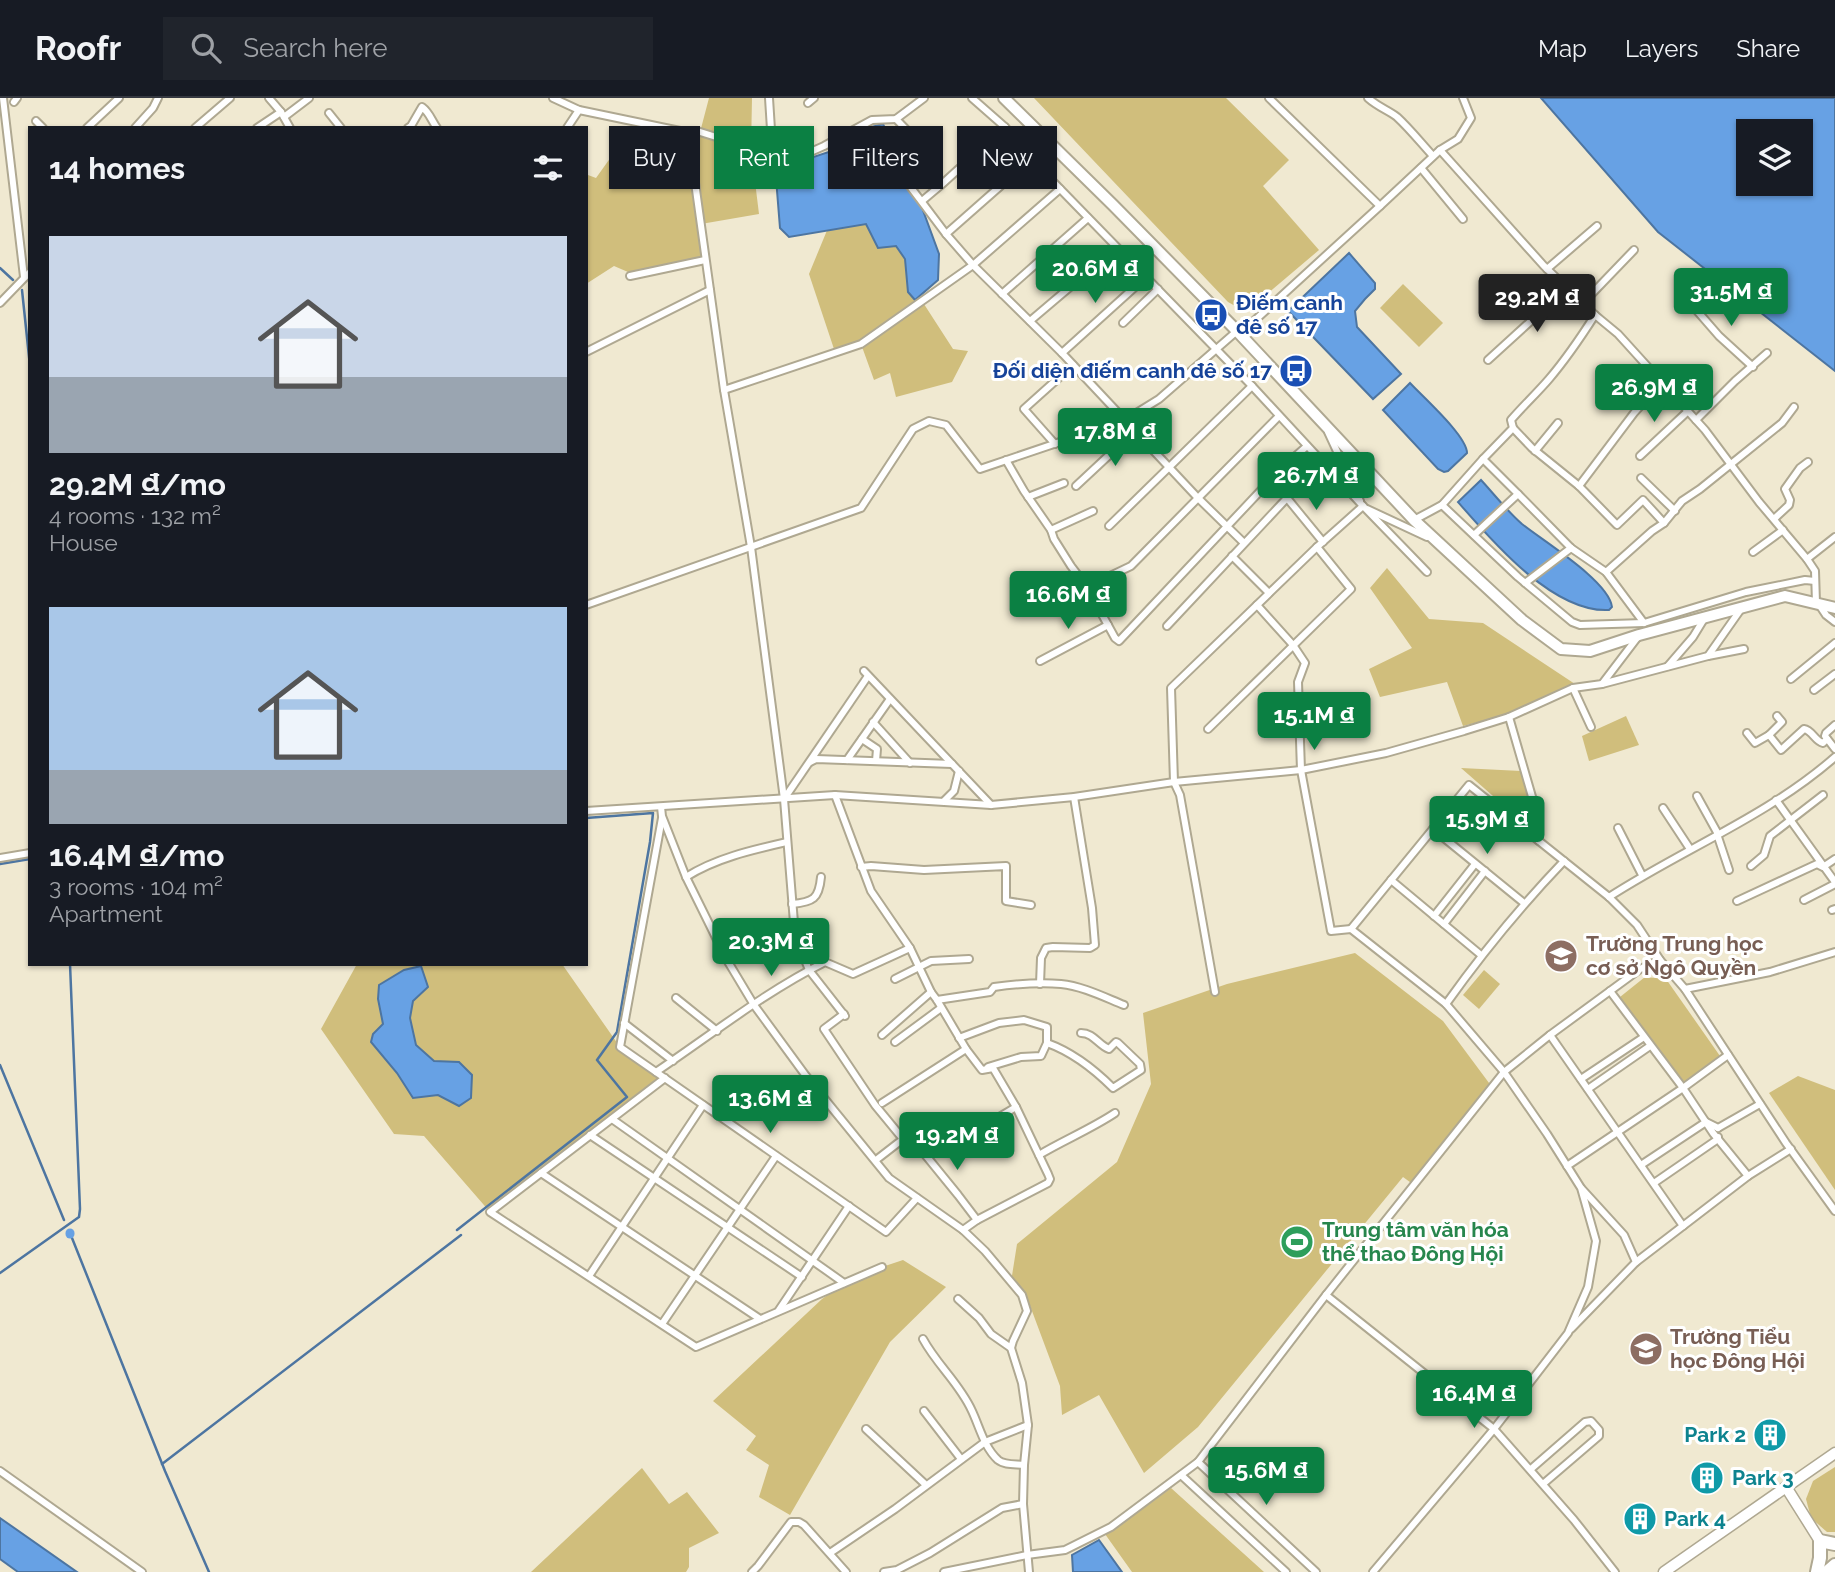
<!DOCTYPE html>
<meta charset="utf-8">
<style>
:root{--surface:#171b24;--page:#20242c;--text:#f1f3f6;--muted:#9ea1a6;--line:#363941;--accent:#0b8043}
body{margin:0;font-family:Raleway,sans-serif;background:var(--page);color:var(--text);height:100vh;display:flex;flex-direction:column;font-size:26px;white-space:nowrap}
*{box-sizing:border-box;margin:0}
p{font-size:23px;color:var(--muted)}
.icon{flex:none;width:38px;height:38px;fill:none;stroke:currentColor;stroke-width:2;stroke-linecap:round;stroke-linejoin:round}
.map{position:relative;flex:1;overflow:hidden}
.drawer{position:absolute;left:28px;top:28px;width:560px;height:840px;display:flex;flex-direction:column;background:var(--surface);border-radius:0px;box-shadow:0 2px 5px #0004}
.drawer>*{flex:none}
.banner{position:absolute;left:609px;top:28px;width:665px;height:63px;display:flex;gap:14px}
.buttons{position:absolute;left:1736px;top:21px;display:grid;gap:14px}
.buttons a{display:grid;place-items:center;width:77px;height:77px;border-radius:0px;background:var(--surface);box-shadow:0 2px 5px #0004;font-size:35px}
.price{position:absolute;translate:-50% -60px;padding:0 16px;border-radius:7px;background:var(--accent);color:#fff;font-size:23px;line-height:46px;filter:drop-shadow(0 2px 4px #0008)}
.price::after{content:'';position:absolute;left:50%;top:42px;width:21px;height:16px;margin-left:-10px;background:inherit;clip-path:polygon(0 0,100% 0,50% 100%)}
.price.active{background:#222;color:#fff}
ul{padding:0;list-style:none}
li{display:grid;align-content:center;gap:14px;height:371px;padding:0 21px}
li span{display:grid;place-items:center;height:217px;border-radius:0px;color:#555}
li>.icon{margin-inline-start:auto}
span .icon{width:126px;height:126px;fill:#fffc;stroke-width:1}
li b{font-size:30px}
h2{display:flex;justify-content:space-between;align-items:center;height:84px;padding:0 21px;font-size:30px}
.tag{padding:0 24px;border-radius:0px;background:var(--surface);box-shadow:0 2px 5px #0004;font-size:24px;line-height:63px}
.tag.active{background:var(--accent);color:#fff}
header{display:flex;align-items:center;gap:42px;box-sizing:border-box;height:98px;padding:0 35px;background:var(--surface);border-bottom:2px solid var(--line)}
header strong{font-size:33px}
nav{display:flex;gap:38px;margin-inline-start:auto;font-size:24px}
.search{width:490px;height:63px;background:var(--page);display:flex;align-items:center;gap:18px;box-sizing:border-box;padding:0 24px;border-radius:0px;color:var(--muted);font-size:26px}
.map>svg:first-child{display:block}
.green{fill:#d0be7c}
.water{fill:#67a1e4;stroke:#4d75a1;stroke-width:2;fill-rule:evenodd}
.lines{fill:none;stroke-linecap:round;stroke-linejoin:round}
.stream{stroke:#4d75a1;stroke-width:2.5}
.canal{stroke:#67a1e4;stroke-width:9}
.street-casing{stroke:#afa891;stroke-width:10}
.secondary-casing{stroke:#afa891;stroke-width:13}
.primary-casing{stroke:#afa891;stroke-width:14}
.highway-casing{stroke:#afa891;stroke-width:16}
.street{stroke:#fff;stroke-width:6}
.secondary{stroke:#fff;stroke-width:10}
.primary{stroke:#fff;stroke-width:10}
.highway{stroke:#fff;stroke-width:12}
.labels{text-anchor:middle;stroke-width:6;stroke-linejoin:round;paint-order:stroke}
.transit-label{font-size:21px;font-weight:bold;fill:#164399;stroke:#fff;text-anchor:start}
.education-label{font-size:21px;font-weight:bold;fill:#785e54;stroke:#fff;text-anchor:start}
.leisure-label{font-size:21px;font-weight:bold;fill:#27864d;stroke:#fff;text-anchor:start}
.culture-label{font-size:21px;font-weight:bold;fill:#0d838f;stroke:#fff;text-anchor:start}
</style>
<header>
<strong>Roofr</strong>
<div class="search"><svg class="icon" aria-label="search" viewBox="0 0 24 24"><circle cx="10" cy="10" r="6"/><path d="M15 15l6 6"/></svg>Search here</div>
<nav><a>Map</a><a>Layers</a><a>Share</a></nav>
</header>
<div class="map">
<svg width="1835" height="1474" viewBox="0 0 1835 1474">
<rect width="100%" height="100%" fill="#f0e9d1"/>
<g class="green">
<polygon points="709,0 752,0 751,51 759,116 701,126 705,162 635,177 614,168 586,186 586,81 588,77 596,80 636,24 699,38"/>
<polygon points="1034,0 1226,0 1289,62 1263,88 1319,152 1246,214 1228,204"/>
<path d="M 866,126 C 879,136 898,145 905,160 C 912,176 899,198 922,203 L 953,251 L 968,253 L 952,284 L 896,299 L 890,275 L 874,282 L 861,246 L 835,254 L 809,176 L 828,130 Z"/>
<polygon points="1403,186 1443,225 1419,249 1380,210"/>
<polygon points="1387,470 1429,521 1483,525 1575,586 1510,616 1463,628 1447,584 1380,599 1369,571 1412,550 1370,490"/>
<polygon points="1626,618 1639,647 1589,663 1582,638"/>
<path d="M 1461,670 L 1521,673 C 1526,688 1538,718 1532,732 Z"/>
<polygon points="1355,855 1443,923 1492,989 1414,1087 1403,1079 1198,1329 1144,1375 1099,1297 1062,1317 1060,1288 1029,1205 1011,1184 1017,1146 1117,1064 1151,986 1143,915 1227,886"/>
<polygon points="357,866 562,866 620,949 665,980 490,1114 424,1038 394,1036 321,931"/>
<polygon points="1484,872 1500,886 1479,911 1463,897"/>
<polygon points="1645,879 1666,881 1720,958 1684,984 1620,899"/>
<polygon points="1798,978 1835,992 1835,1092 1769,995"/>
<polygon points="903,1162 946,1189 890,1244 790,1417 759,1399 769,1367 746,1352 756,1338 713,1303 822,1201 844,1185 882,1169"/>
<polygon points="1835,1369 1835,1434 1827,1434 1811,1420 1806,1401 1813,1383"/>
<polygon points="642,1370 669,1406 687,1394 719,1435 689,1450 689,1469 686,1474 531,1474"/>
<polygon points="1171,1390 1264,1474 1132,1474 1105,1436 1118,1429"/>
</g>
<g class="water">
<path d="M 1541,0 L 1835,0 L 1835,273 L 1658,134 ZM 1748,33 L 1801,33 L 1801,86 L 1748,86 Z"/>
<polygon points="883,26 893,49 894,74 921,107 939,156 938,182 915,202 908,194 905,161 896,148 878,150 866,126 789,139 780,130 776,80 786,68 847,48 856,33"/>
<polygon points="1349,155 1375,185 1375,191 1365,201 1355,213 1357,229 1401,276 1373,301 1288,213"/>
<path d="M 1410,285 C 1423,299 1467,338 1467,355 L 1448,373 L 1444,374 L 1438,371 L 1383,312 Z"/>
<path d="M 1481,382 C 1494,396 1507,413 1522,426 C 1543,443 1609,483 1612,509 L 1609,512 C 1553,515 1492,443 1458,404 Z"/>
<polygon points="421,868 428,889 413,903 410,920 416,947 434,963 459,964 472,977 471,1000 459,1008 438,997 413,1000 397,975 371,944 373,936 383,926 378,901 379,887 404,872"/>
<polygon points="0,1420 77,1474 18,1474 0,1461"/>
<polygon points="1099,1442 1122,1474 1073,1474 1072,1457"/>
</g>
<g class="lines">
<g class="stream">
<polyline points="0,170 13,182"/>
<polyline points="22,192 30,268"/>
<polyline points="0,766 30,761"/>
<polyline points="0,967 64,1122"/>
<polyline points="457,1132 627,999 597,962 617,934 650,744 653,715 586,720"/>
<polyline points="70,1135 165,1373 209,1474"/>
<polyline points="0,1175 79,1119 80,1111 70,866"/>
<polyline points="162,1366 461,1137"/>
</g>
<polyline class="canal" points="70,1135 70,1136"/>
<defs>
<g id="street">
<polyline points="3,0 24,179"/>
<polyline points="269,0 281,14 290,30"/>
<polyline points="553,0 579,12 680,33 691,56 724,292 751,449 784,701 795,837 809,872 845,918"/>
<polyline points="769,0 773,63"/>
<polyline points="972,0 1005,29 1031,61 1252,288 1363,408 1427,474"/>
<polyline points="1269,0 1380,108"/>
<path d="M 1368,0 C 1378,9 1388,12 1397,19 C 1410,31 1421,45 1433,58"/>
<polyline points="14,4 17,0"/>
<polyline points="808,5 814,0"/>
<polyline points="329,15 341,30"/>
<polyline points="284,19 309,0"/>
<polyline points="896,21 927,53"/>
<polyline points="36,23 43,30"/>
<polyline points="87,30 119,0"/>
<polyline points="135,30 153,10 158,0"/>
<polyline points="195,30 230,0"/>
<polyline points="257,30 281,14"/>
<path d="M 408,30 L 411,28 L 422,9 C 430,15 431,22 437,30"/>
<polyline points="567,30 579,12"/>
<polyline points="680,33 697,33 745,48 779,68 824,48 872,22 896,21 924,0"/>
<polyline points="1440,52 1544,168 1595,217 1618,236 1705,332 1759,404 1807,461 1815,473 1816,505"/>
<polyline points="1421,70 1463,121"/>
<polyline points="906,83 946,136 973,167 1062,255 1197,399 1244,445"/>
<polyline points="922,103 941,87 1005,29"/>
<polyline points="946,136 1031,61"/>
<polyline points="1547,171 1597,128"/>
<polyline points="630,178 705,162"/>
<polyline points="1002,196 1088,120"/>
<polyline points="0,205 30,174"/>
<polyline points="1583,205 1634,152"/>
<polyline points="1692,207 1719,238 1753,269"/>
<polyline points="1030,223 1116,150"/>
<polyline points="1123,225 1158,191"/>
<polyline points="586,254 710,192"/>
<polyline points="1062,255 1146,179"/>
<polyline points="1488,262 1567,190"/>
<polyline points="724,292 861,246 973,167 1060,91"/>
<polyline points="1696,322 1735,283 1767,255"/>
<polyline points="1513,330 1532,350 1579,388 1617,427 1643,402 1664,425"/>
<polyline points="1328,334 1360,403"/>
<polyline points="1055,346 1024,311 1073,267"/>
<polyline points="1535,353 1558,325"/>
<polyline points="1640,358 1688,313"/>
<polyline points="1006,362 1024,393 1051,432 1054,441 1071,468 1087,489 1115,540 1119,543 1281,371 1307,348"/>
<polyline points="1641,380 1675,413"/>
<polyline points="1076,388 1136,332"/>
<polyline points="1579,388 1634,315 1653,294 1657,278"/>
<polyline points="1518,396 1571,450 1606,474 1644,525"/>
<polyline points="1028,399 1064,385"/>
<polyline points="1442,407 1518,479 1572,524 1580,527 1644,525 1746,494 1805,482 1815,483"/>
<polyline points="1367,411 1427,439"/>
<polyline points="1774,421 1789,407 1790,402 1785,391 1800,370 1808,364"/>
<path d="M 1414,422 L 1442,407 L 1483,361 L 1513,330 L 1511,322 C 1523,308 1537,295 1549,281 C 1566,261 1581,239 1595,217"/>
<polyline points="1109,428 1252,288"/>
<polyline points="1051,432 1093,413"/>
<polyline points="1474,437 1518,396 1483,361"/>
<polyline points="1753,454 1783,432"/>
<polyline points="1232,458 1269,495"/>
<polyline points="1807,461 1835,439"/>
<polyline points="1606,474 1652,433 1664,425 1682,403 1700,391 1782,325 1794,309"/>
<polyline points="1525,485 1571,450"/>
<polyline points="1087,489 1131,468 1279,318"/>
<polyline points="586,507 861,410 913,331 929,323 946,327 980,371 1125,322 1159,301 1237,233 1253,224 1380,108 1440,52 1458,41 1471,20 1463,0"/>
<polyline points="1257,507 1293,547 1305,565 1298,584 1301,672 1331,833 1351,831"/>
<polyline points="1820,508 1826,517 1835,524"/>
<polyline points="1167,528 1287,400 1323,444"/>
<polyline points="1708,558 1744,551"/>
<polyline points="1040,563 1108,527"/>
<polyline points="1668,568 1693,539 1704,521"/>
<polyline points="864,573 991,707"/>
<polyline points="1791,581 1835,545"/>
<polyline points="1602,586 1708,558 1741,511"/>
<polyline points="1573,590 1591,629"/>
<polyline points="1814,592 1835,576"/>
<path d="M 1777,618 L 1782,624 L 1769,637 L 1781,652 L 1804,631 C 1812,632 1815,643 1823,645 L 1827,641"/>
<polyline points="1509,619 1535,709 1539,743"/>
<polyline points="873,624 910,665"/>
<polyline points="1835,627 1826,635 1825,638 1835,651"/>
<polyline points="1208,631 1351,491 1317,449"/>
<polyline points="1747,635 1755,645 1769,637"/>
<polyline points="862,641 877,651 876,663"/>
<polyline points="847,662 890,601"/>
<polyline points="810,664 816,661 952,666"/>
<polyline points="835,697 871,793 910,850 931,894 937,902 966,951 982,972 993,970 1016,1009 1048,1076 1050,1081 1048,1085 977,1122 963,1132"/>
<polyline points="1697,698 1718,736"/>
<polyline points="784,701 868,578"/>
<polyline points="1776,702 1835,784"/>
<polyline points="944,703 954,693 959,673"/>
<polyline points="661,709 662,718 686,779 727,862 754,907 806,978 889,1080 963,1132 985,1153 1022,1197 1027,1213 1013,1243 1011,1250"/>
<polyline points="1663,710 1690,751"/>
<polyline points="586,713 835,697 991,707 1074,699 1174,684 1301,672 1386,655 1464,633 1509,619 1573,590 1602,586 1637,540"/>
<polyline points="662,720 620,949 886,1134 917,1100"/>
<polyline points="1618,730 1642,777"/>
<polyline points="1433,731 1524,805"/>
<polyline points="1717,736 1729,772"/>
<polyline points="0,760 30,755"/>
<polyline points="1751,768 1764,757 1770,738 1823,697"/>
<polyline points="861,769 871,768 924,772 1006,768 1006,803 1031,807"/>
<path d="M 686,779 C 716,760 752,752 787,744"/>
<polyline points="1391,782 1481,857"/>
<path d="M 1609,799 C 1683,751 1768,718 1835,659"/>
<polyline points="1804,802 1835,786"/>
<polyline points="1737,803 1817,766 1823,769 1835,761"/>
<path d="M 792,806 C 813,804 819,801 821,779"/>
<polyline points="1832,812 1835,811"/>
<polyline points="1434,818 1475,766"/>
<polyline points="1444,826 1485,773"/>
<polyline points="895,881 931,863 969,861"/>
<polyline points="1040,886 1041,860 1046,850 1053,849 1090,850 1095,847 1092,810 1074,699"/>
<polyline points="1685,891 1770,874 1835,854"/>
<polyline points="1610,893 1683,990 1713,1035 1748,1078"/>
<polyline points="1215,894 1180,697 1174,684 1171,590 1317,449 1363,408"/>
<polyline points="676,900 717,933"/>
<path d="M 937,902 L 990,894 L 994,889 C 1016,886 1038,884 1061,886 C 1082,888 1104,899 1124,907"/>
<path d="M 1446,906 C 1483,854 1520,809 1564,763"/>
<polyline points="844,916 824,931 875,1007 903,1041"/>
<polyline points="624,925 673,963"/>
<polyline points="882,937 931,894"/>
<polyline points="1550,937 1683,1128"/>
<polyline points="959,940 999,925 1024,922 1047,929 1047,945 1041,958 1021,959 988,969"/>
<polyline points="895,944 941,910"/>
<path d="M 1047,945 C 1072,954 1095,972 1113,990 L 1141,972 L 1140,966 L 1118,945 L 1116,944 L 1109,951 C 1098,947 1094,935 1081,935"/>
<path d="M 656,974 C 711,937 765,894 825,864 L 853,876 L 910,850"/>
<polyline points="665,980 490,1114 696,1249 882,1169"/>
<polyline points="1581,981 1644,939"/>
<polyline points="1588,991 1650,948"/>
<polyline points="882,1005 966,951"/>
<polyline points="612,1021 844,1185"/>
<polyline points="1718,1030 1760,1006"/>
<polyline points="979,1031 1016,1009"/>
<polyline points="590,1037 802,1179"/>
<path d="M 1039,1057 C 1064,1042 1091,1031 1115,1015"/>
<polyline points="876,1062 907,1038 910,1038 958,1097 977,1122"/>
<polyline points="1641,1067 1706,1024 1718,1030"/>
<polyline points="1567,1068 1683,990 1728,957"/>
<polyline points="541,1075 760,1221"/>
<polyline points="1654,1085 1718,1041 1718,1039"/>
<polyline points="1636,1164 1748,1078 1791,1051"/>
<polyline points="589,1178 703,1007"/>
<polyline points="1326,1197 1494,1331 1574,1422 1615,1474"/>
<polyline points="958,1201 979,1220 991,1236 1011,1250 1022,1285 1028,1327 1024,1367 1023,1406 1029,1474"/>
<polyline points="779,1212 849,1108"/>
<polyline points="662,1226 776,1058"/>
<polyline points="1571,1231 1636,1164 1624,1137 1582,1091"/>
<path d="M 923,1241 C 937,1267 960,1286 972,1313 C 980,1330 984,1349 998,1362 C 1004,1367 1015,1366 1024,1367"/>
<polyline points="924,1313 961,1361"/>
<polyline points="866,1331 926,1387"/>
<polyline points="1198,1364 1316,1474"/>
<polyline points="1531,1371 1585,1324 1591,1323 1599,1332 1599,1338 1543,1386"/>
<polyline points="0,1373 142,1474"/>
<polyline points="1181,1377 1286,1474"/>
<polyline points="830,1455 895,1411 985,1344 1028,1327"/>
<polyline points="752,1474 758,1468 791,1424 799,1424 804,1427 846,1474"/>
<polyline points="884,1474 897,1472 930,1455 1002,1410 1023,1406"/>
<polyline points="944,1474 1027,1457 1065,1452 1111,1429 1198,1364 1326,1197 1504,974 1550,937 1640,871 1660,862"/>
<polyline points="1373,1474 1494,1331 1568,1235 1588,1189 1596,1143 1581,1090 1547,1036 1504,974 1446,906 1351,831 1469,687 1609,799 1637,827 1660,862 1685,891 1786,1045 1835,1113"/>
</g>
<g id="secondary">
<polyline points="1786,1389 1820,1443"/>
<polyline points="1664,1474 1835,1355"/>
</g>
<polyline id="primary" points="1004,0 1113,107 1237,233 1414,422 1522,522 1561,551 1590,553 1639,537 1785,498 1835,510"/>
<g id="highway">
<polyline points="1817,1474 1820,1460 1820,1443 1835,1446"/>
<polyline points="1827,1474 1835,1467"/>
</g>
</defs>
<use href="#street" class="street-casing"/>
<use href="#secondary" class="secondary-casing"/>
<use href="#primary" class="primary-casing"/>
<use href="#highway" class="highway-casing"/>
<use href="#street" class="street"/>
<use href="#secondary" class="secondary"/>
<use href="#primary" class="primary"/>
<use href="#highway" class="highway"/>
</g>
<defs>
<symbol id="bus-disc" viewBox="-11 -11 22 22"><circle r="9.5" fill="#1a4fb4" stroke="#fff"/><path d="M-5-6H5V4H4V6H2V4H-2V6H-4V4H-5ZM-3.5-4V0h7V-4ZM-3.5 1.2v1.5H-2V1.2ZM2 1.2v1.5H3.5V1.2Z" fill="#fff"/></symbol>
<symbol id="school-disc" viewBox="-11 -11 22 22"><circle r="9.5" fill="#8d6e63" stroke="#fff"/><path d="M0-5L7-2L0 1L-7-2ZM-4 1L0 2.5L4 1V4Q0 6-4 4Z" fill="#fff"/></symbol>
<symbol id="stadium-disc" viewBox="-11 -11 22 22"><circle r="9.5" fill="#2e9e5b" stroke="#fff"/><path d="M0-5a6.5 5 0 1 0 0 10a6.5 5 0 1 0 0-10ZM-3.5-1.8h7v3.6h-7Z" fill="#fff"/></symbol>
<symbol id="building-disc" viewBox="-11 -11 22 22"><circle r="9.5" fill="#0f9aa8" stroke="#fff"/><path d="M-4-6H4V6H1V3H-1V6H-4ZM-2.5-4.3h1.7v1.8h-1.7ZM.8-4.3h1.7v1.8H.8ZM-2.5-1h1.7V.8h-1.7ZM.8-1h1.7V.8H.8Z" fill="#fff"/></symbol>
</defs>
<g fill-rule="evenodd">
<use href="#bus-disc" x="1192" y="198" width="38" height="38"/>
<use href="#bus-disc" x="1277" y="254" width="38" height="38"/>
<use href="#school-disc" x="1542" y="839" width="38" height="38"/>
<use href="#stadium-disc" x="1278" y="1125" width="38" height="38"/>
<use href="#school-disc" x="1627" y="1232" width="38" height="38"/>
<use href="#building-disc" x="1751" y="1318" width="38" height="38"/>
<use href="#building-disc" x="1688" y="1361" width="38" height="38"/>
<use href="#building-disc" x="1621" y="1402" width="38" height="38"/>
</g>
<g class="labels">
<g class="transit-label">
<text x="1236" y="212">Điếm canh<tspan x="1236" dy="24">đê số 17</tspan></text>
<text x="1272" y="280" text-anchor="end">Đối diện điếm canh đê số 17</text>
</g>
<g class="education-label">
<text x="1586" y="853">Trường Trung học<tspan x="1586" dy="24">cơ sở Ngô Quyền</tspan></text>
<text x="1670" y="1246">Trường Tiểu<tspan x="1670" dy="24">học Đông Hội</tspan></text>
</g>
<g class="leisure-label">
<text x="1322" y="1139">Trung tâm văn hóa<tspan x="1322" dy="24">thể thao Đông Hội</tspan></text>
</g>
<g class="culture-label">
<text x="1746" y="1344" text-anchor="end">Park 2</text>
<text x="1732" y="1387">Park 3</text>
<text x="1664" y="1428">Park 4</text>
</g>
</g>
</svg>
<div class="buttons">
<a><svg class="icon" aria-label="layers" viewBox="0 0 24 24"><path d="M12 4l9 5-9 5-9-5zM3 14l9 5 9-5"/></svg></a>
</div>
<b class="price" style="left:1095px;top:207px">20.6M ₫</b>
<b class="price" style="left:1731px;top:230px">31.5M ₫</b>
<b class="price active" style="left:1537px;top:236px">29.2M ₫</b>
<b class="price" style="left:1654px;top:326px">26.9M ₫</b>
<b class="price" style="left:1115px;top:370px">17.8M ₫</b>
<b class="price" style="left:1316px;top:414px">26.7M ₫</b>
<b class="price" style="left:1068px;top:533px">16.6M ₫</b>
<b class="price" style="left:1314px;top:654px">15.1M ₫</b>
<b class="price" style="left:1487px;top:758px">15.9M ₫</b>
<b class="price" style="left:771px;top:880px">20.3M ₫</b>
<b class="price" style="left:770px;top:1037px">13.6M ₫</b>
<b class="price" style="left:957px;top:1074px">19.2M ₫</b>
<b class="price" style="left:1474px;top:1332px">16.4M ₫</b>
<b class="price" style="left:1266px;top:1409px">15.6M ₫</b>
<div class="banner">
<a class="tag">Buy</a>
<a class="tag active">Rent</a>
<a class="tag">Filters</a>
<a class="tag">New</a>
</div>
<section class="drawer">
<h2>14 homes<svg class="icon" aria-label="filters" viewBox="0 0 24 24"><path d="M4 7h16M4 17h16"/><circle cx="9" cy="7" r="2"/><circle cx="15" cy="17" r="2"/></svg></h2>
<ul>
<li><span style="background:linear-gradient(#c9d6e8 65%,#9aa5b1 0)"><svg class="icon" aria-label="home" viewBox="0 0 24 24"><path d="M3 11l9-7 9 7M6 9v11h12V9"/></svg></span><div><b>29.2M ₫/mo</b><p>4 rooms · 132 m²</p><p>House</p></div></li>
<li><span style="background:linear-gradient(#a9c7e8 75%,#9aa5b1 0)"><svg class="icon" aria-label="home" viewBox="0 0 24 24"><path d="M3 11l9-7 9 7M6 9v11h12V9"/></svg></span><div><b>16.4M ₫/mo</b><p>3 rooms · 104 m²</p><p>Apartment</p></div></li>
</ul>
</section>
</div>
